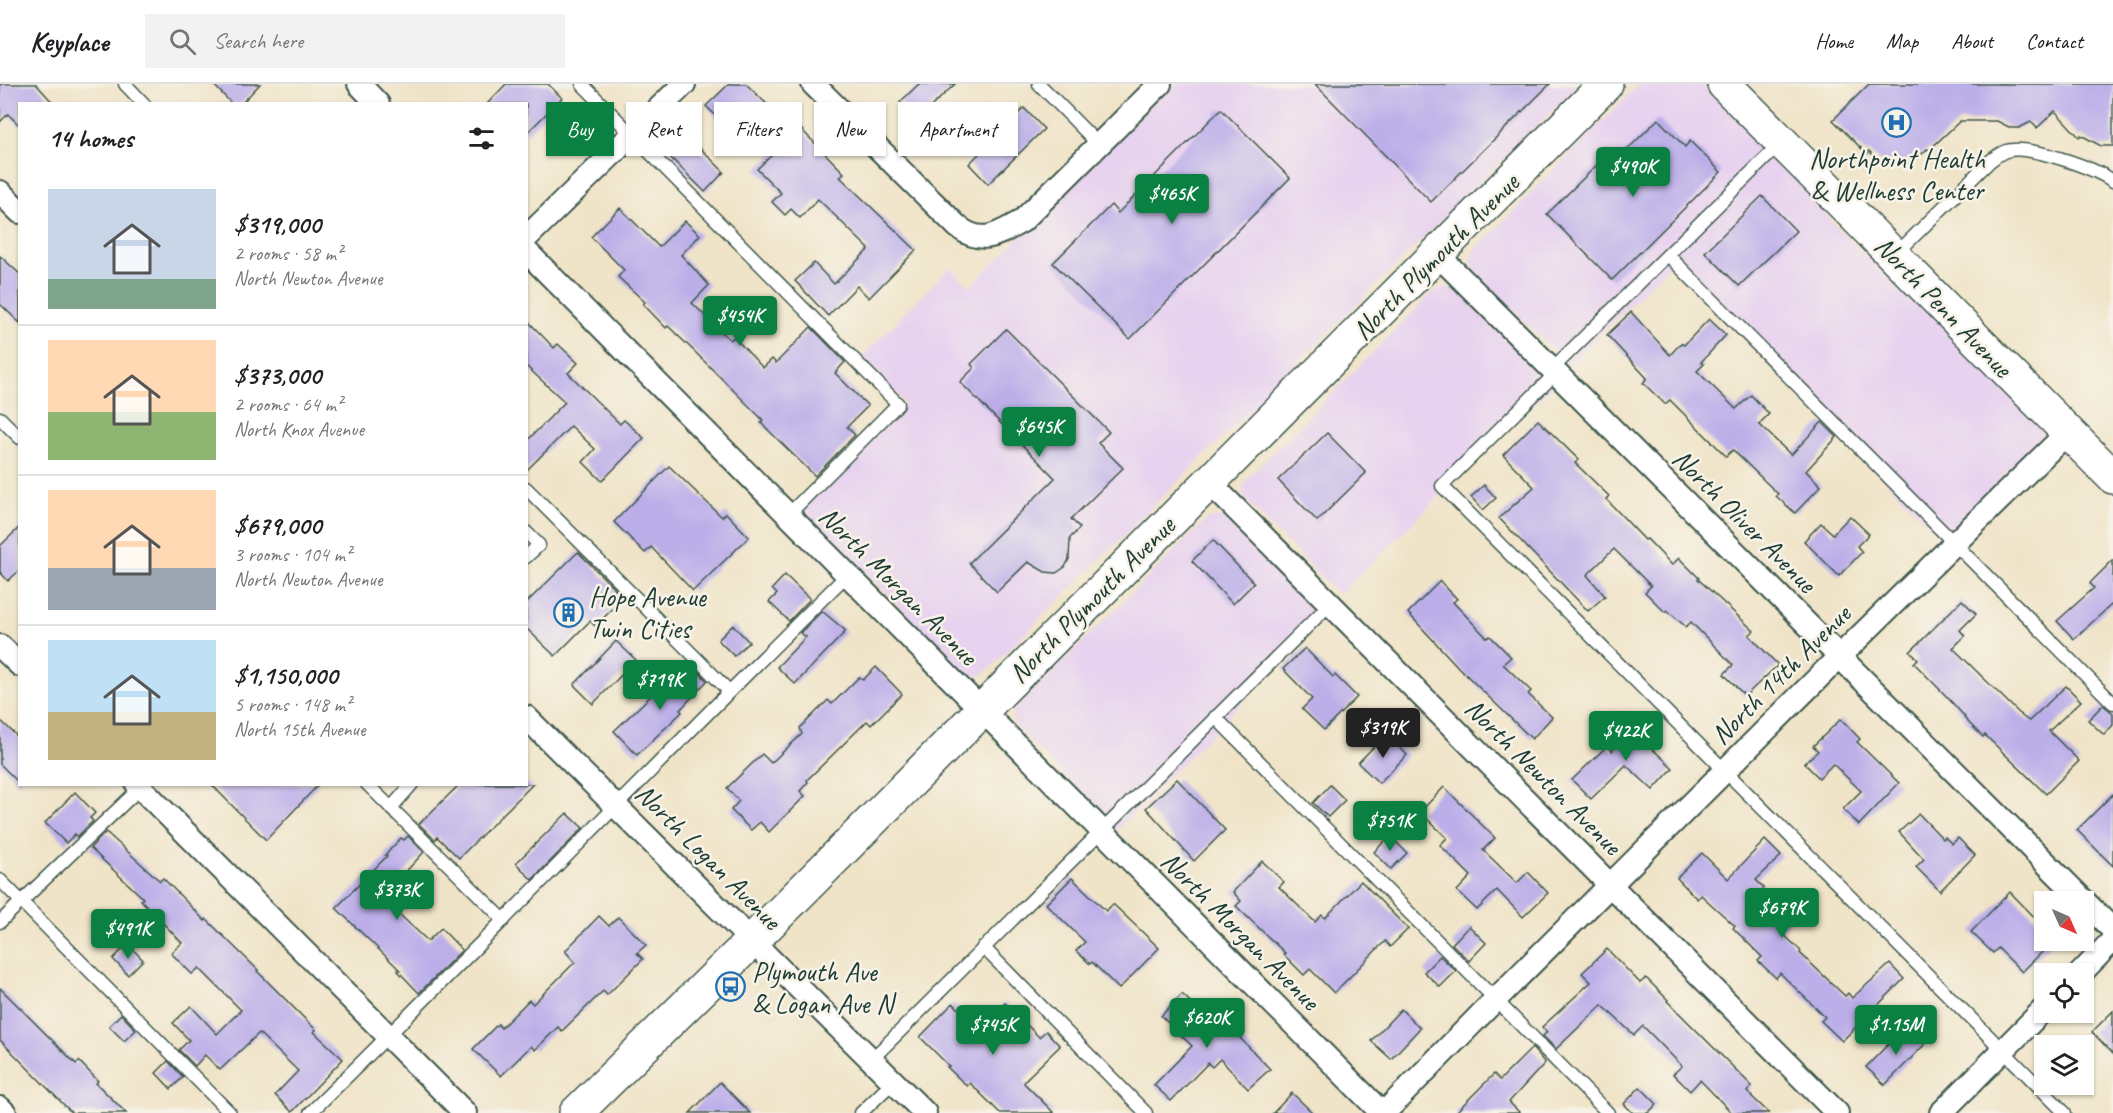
<!DOCTYPE html>
<meta charset="utf-8">
<style>
:root{--surface:#fff;--page:#f2f2f2;--text:#202124;--muted:#757577;--line:#e0e0e0;--accent:#0b8043}
body{margin:0;font-family:Caveat,sans-serif;background:var(--page);color:var(--text);height:100vh;display:flex;flex-direction:column;font-size:22px;white-space:nowrap}
*{box-sizing:border-box;margin:0}
p{font-size:20px;color:var(--muted)}
.icon{flex:none;width:33px;height:33px;fill:none;stroke:currentColor;stroke-width:2;stroke-linecap:round;stroke-linejoin:round}
.map{position:relative;flex:1;overflow:hidden}
.panel{position:absolute;left:18px;top:18px;width:510px;height:684px;display:flex;flex-direction:column;background:var(--surface);border-radius:0px;box-shadow:0 2px 4px #0004}
.panel>*{flex:none}
.banner{position:absolute;left:546px;top:18px;width:570px;height:54px;display:flex;gap:12px}
.needle{width:39px;rotate:135deg}
.controls{position:absolute;left:2034px;top:807px;display:grid;gap:12px}
.controls a{display:grid;place-items:center;width:60px;height:60px;border-radius:0px;background:var(--surface);box-shadow:0 2px 4px #0004;font-size:30px}
.price{position:absolute;translate:-50% -51px;padding:0 14px;border-radius:6px;background:var(--accent);color:#fff;font-size:20px;line-height:39px;filter:drop-shadow(0 2px 3px #0008)}
.price::after{content:'';position:absolute;left:50%;top:36px;width:18px;height:14px;margin-left:-9px;background:inherit;clip-path:polygon(0 0,100% 0,50% 100%)}
.price.current{background:#222;color:#fff}
ul{padding:0;list-style:none}
li{display:flex;align-items:center;gap:18px;height:150px;padding:0 30px}
li+li{border-top:2px solid var(--line)}
li span{display:grid;place-items:center;flex:none;width:168px;height:120px;border-radius:0px;color:#555}
li>.icon{margin-inline-start:auto}
span .icon{width:72px;height:72px;fill:#fffc;stroke-width:1}
li b{font-size:26px}
h2{display:flex;justify-content:space-between;align-items:center;height:72px;padding:0 30px;font-size:26px}
.chip{padding:0 21px;border-radius:0px;background:var(--surface);box-shadow:0 2px 4px #0004;font-size:21px;line-height:54px}
.chip.current{background:var(--accent);color:#fff}
header{display:flex;align-items:center;gap:36px;box-sizing:border-box;height:84px;padding:0 30px;background:var(--surface);border-bottom:2px solid var(--line)}
header strong{font-size:28px}
nav{display:flex;gap:33px;margin-inline-start:auto;font-size:21px}
.search{width:420px;height:54px;background:var(--page);display:flex;align-items:center;gap:15px;box-sizing:border-box;padding:0 21px;border-radius:0px;color:var(--muted);font-size:22px}
.map>svg:first-child{display:block}
.built{fill:#e7d2ef}
.building{fill:#bcafe9}
.lines{fill:none;stroke-linecap:round;stroke-linejoin:round}
.service-casing{stroke:#3e564a;stroke-width:15}
.minor-casing{stroke:#3e564a;stroke-width:26}
.secondary-casing{stroke:#3e564a;stroke-width:36}
.service{stroke:#fff;stroke-width:12}
.minor{stroke:#fff;stroke-width:22}
.secondary{stroke:#fff;stroke-width:33}
.labels{text-anchor:middle;stroke-width:5;stroke-linejoin:round;paint-order:stroke}
.poi-label{font-size:28px;fill:#1f3d34;stroke:#f7f3e8;text-anchor:start}
.street-label{font-size:28px;fill:#1f3d34;stroke:#f7f3e8}
</style>
<header>
<strong>Keyplace</strong>
<div class="search"><svg class="icon" aria-label="search" viewBox="0 0 24 24"><circle cx="10" cy="10" r="6"/><path d="M15 15l6 6"/></svg>Search here</div>
<nav><a>Home</a><a>Map</a><a>About</a><a>Contact</a></nav>
</header>
<div class="map">
<svg width="2113" height="1029" viewBox="0 0 2113 1029">
<rect width="100%" height="100%" fill="#f7f3e8"/>
<filter id="ink" filterUnits="userSpaceOnUse"><feTurbulence type="fractalNoise" baseFrequency=".0167" numOctaves="2"/><feDisplacementMap in="SourceGraphic" scale="12" xChannelSelector="R" yChannelSelector="G"/><feConvolveMatrix kernelMatrix="1 2 1 2 8 2 1 2 1" color-interpolation-filters="sRGB"/></filter>
<filter id="wash" filterUnits="userSpaceOnUse"><feTurbulence type="fractalNoise" baseFrequency=".008" numOctaves="4" result="noise"/><feDisplacementMap in="SourceGraphic" scale="24" xChannelSelector="R" yChannelSelector="G"/><feGaussianBlur stdDeviation="1.35" result="paint"/><feColorMatrix in="noise" values="0 0 0 0 0 0 0 0 0 0 0 0 0 0 0 0 0 1.4 0 .05"/><feComposite in="paint" operator="in"/></filter>
<g filter="url(#wash)">
<rect width="100%" height="100%" fill="#f0e4c8"/>
<g class="built">
<polygon points="1171,0 1579,0 984,590 975,593 964,588 803,425 905,319 861,274 950,183 970,203"/>
<polygon points="1639,0 1708,0 1810,100 1830,136 1887,192 1912,203 2042,344 2040,354 1943,455 1671,180 1569,282 1475,189 1470,179 1475,166"/>
<polygon points="1449,203 1456,205 1555,299 1339,511 1244,415 1242,407 1245,397 1436,205"/>
<polygon points="1216,433 1227,434 1327,532 1117,746 1015,642 1012,634 1015,624 1207,435"/>
</g>
<g id="blocks">
<g class="building">
<polygon points="0,0 36,0 54,20 20,20 20,42 8,30 0,38"/>
<polygon points="213,0 260,0 241,20 232,20"/>
<polygon points="506,0 548,0 562,14 526,50 526,20 487,20"/>
<polygon points="729,0 746,0 795,47 799,43 844,89 840,93 916,166 869,214 857,202 828,232 795,197 814,179 834,200 869,165 818,115 800,134 791,125 785,131 772,118 781,109 757,85 773,70 737,35 728,44 706,22"/>
<polygon points="919,0 955,0 917,36 900,18"/>
<polygon points="1315,0 1550,0 1431,118"/>
<polygon points="1869,0 2113,0 2113,62 2101,62 2081,51 2079,53 2055,27 2037,44 2031,38 2019,44 2011,44 1997,37 1960,37 1929,66 1927,65 1917,75 1905,80 1880,78 1869,67 1867,70 1833,36"/>
<polygon points="1024,24 1044,45 988,100 969,80"/>
<polygon points="1221,25 1290,94 1130,255 1053,179 1111,121 1118,129"/>
<polygon points="1658,35 1685,63 1690,57 1721,88 1612,196 1547,130 1599,79 1606,87"/>
<polygon points="689,53 724,88 705,108 670,73"/>
<polygon points="1762,112 1796,147 1739,202 1705,168"/>
<polygon points="620,124 659,163 685,137 700,151 681,171 709,201 692,219 730,256 734,253 763,284 772,275 776,279 811,243 845,278 835,289 868,322 847,343 855,351 815,392 761,339 763,336 694,267 668,242 666,244 643,220 645,218 618,193 624,186 591,153"/>
<polygon points="0,172 20,190 20,239 0,220"/>
<polygon points="1631,228 1670,271 1681,259 1684,261 1709,235 1726,251 1701,278 1704,280 1697,287 1736,325 1751,311 1769,330 1759,340 1791,371 1822,338 1837,353 1806,387 1821,402 1795,429 1776,412 1778,410 1733,366 1726,372 1670,316 1665,320 1643,299 1647,294 1607,251"/>
<polygon points="526,235 554,264 558,260 578,279 568,289 620,340 624,336 644,354 602,397 583,378 595,365 571,342 526,387 526,358 565,318 526,282"/>
<polygon points="1006,245 1109,348 1098,359 1123,384 1071,435 1080,444 1070,454 1069,475 1065,483 1056,489 1045,488 1028,478 997,508 969,479 1055,394 960,298 974,284 971,280"/>
<polygon points="1538,336 1579,376 1575,379 1609,412 1606,415 1645,456 1647,455 1672,481 1679,474 1699,494 1698,495 1754,547 1749,551 1778,581 1745,612 1724,590 1733,581 1691,538 1686,543 1667,526 1665,528 1645,508 1651,502 1614,465 1587,491 1605,512 1588,527 1499,434 1534,403 1503,371"/>
<polygon points="1327,349 1366,389 1317,437 1278,396"/>
<polygon points="669,382 722,433 726,429 749,453 693,507 651,463 645,469 614,438"/>
<polygon points="1484,401 1496,414 1483,426 1471,413"/>
<polygon points="1850,432 1869,450 1857,462 1862,468 1839,492 1804,457 1821,439 1833,450"/>
<polygon points="20,443 20,486 8,497 0,488 0,462"/>
<polygon points="1213,456 1254,499 1233,520 1192,477"/>
<polygon points="578,468 624,514 595,542 590,537 555,572 526,544 526,519"/>
<polygon points="2113,476 2113,523 2111,521 2074,555 2057,537 2094,504 2090,499"/>
<polygon points="785,491 810,515 789,537 769,518 777,510 772,505"/>
<polygon points="1440,497 1457,515 1453,518 1487,554 1490,552 1511,573 1503,580 1531,607 1528,610 1552,633 1532,655 1459,584 1408,529"/>
<polygon points="1962,516 1976,530 1960,546 1965,552 1953,564 2023,633 2029,637 2066,602 2081,617 2049,647 2079,677 2046,710 1985,651 1983,653 1964,634 1965,633 1948,614 1914,579 1918,575 1910,568"/>
<polygon points="822,527 846,547 795,600 777,583 806,553 800,549"/>
<polygon points="733,541 749,558 734,572 718,556"/>
<polygon points="616,557 636,576 593,620 574,601"/>
<polygon points="1305,564 1333,593 1335,591 1357,613 1324,646 1302,625 1312,615 1283,585"/>
<polygon points="691,580 707,597 680,626 682,628 637,671 614,647 659,604 664,609"/>
<polygon points="876,583 902,610 871,641 867,637 807,696 808,698 800,707 805,712 769,748 760,738 751,746 731,726 739,717 727,704 762,670 771,679 802,650 800,644 828,616 832,620 859,593 863,596"/>
<polygon points="2103,621 2113,629 2113,641 2104,651 2088,636"/>
<polygon points="1646,635 1659,649 1647,660 1673,684 1653,706 1626,681 1591,715 1572,696 1607,662 1612,667"/>
<polygon points="1841,635 1860,655 1857,658 1899,699 1859,741 1843,725 1861,707 1833,680 1819,694 1804,679 1818,667 1813,662"/>
<polygon points="0,636 20,655 20,700 0,680"/>
<polygon points="1386,650 1407,671 1379,699 1358,679"/>
<polygon points="1177,695 1225,746 1194,777 1146,724"/>
<polygon points="211,700 319,700 266,756"/>
<polygon points="460,700 533,700 459,774 437,753 435,756 419,740"/>
<polygon points="1330,701 1345,716 1328,733 1313,719"/>
<polygon points="1444,703 1495,754 1483,766 1517,799 1528,788 1548,809 1523,833 1497,806 1477,826 1457,807 1471,792 1440,761 1447,754 1420,728"/>
<polygon points="75,708 95,729 90,734 93,737 77,753 75,750 66,759 45,739"/>
<polygon points="2113,710 2113,782 2077,746"/>
<polygon points="567,729 583,744 532,796 516,779"/>
<polygon points="1919,730 1943,755 1945,753 1952,760 1958,754 1975,771 1940,807 1916,783 1924,775 1899,748"/>
<polygon points="106,748 160,797 163,794 205,837 206,835 258,886 257,887 316,946 314,948 343,975 292,1028 275,1011 298,987 259,949 220,986 205,971 195,982 179,966 189,956 173,939 191,922 217,950 241,926 199,884 192,890 171,869 182,859 141,816 143,814 90,764"/>
<polygon points="408,752 424,768 384,811 386,814 384,816 428,857 441,844 462,866 419,909 398,887 400,886 336,824 387,772 385,771 401,754 404,756"/>
<polygon points="1390,752 1407,769 1391,785 1374,768"/>
<polygon points="1765,756 1781,772 1756,796 1764,804 1761,807 1790,837 1780,847 1801,867 1800,869 1845,912 1848,909 1852,914 1890,880 1904,895 1842,957 1821,937 1825,933 1780,889 1776,894 1758,877 1762,873 1733,844 1735,842 1701,811 1697,815 1677,794 1702,769 1728,795"/>
<polygon points="1262,777 1284,798 1279,803 1315,838 1322,831 1325,834 1361,797 1408,845 1390,863 1385,857 1334,909 1310,885 1304,891 1283,870 1285,869 1236,822 1241,817 1233,808"/>
<polygon points="1072,794 1106,827 1113,820 1159,864 1119,905 1092,878 1090,880 1076,867 1085,858 1046,820"/>
<polygon points="2010,808 2044,843 2044,856 2051,859 2022,888 1998,864 1993,869 1971,848"/>
<polygon points="599,832 609,842 618,833 646,861 637,869 643,875 607,911 603,907 562,947 558,943 535,966 531,962 501,992 473,965 498,940 501,944 529,916 533,920 575,878 565,867"/>
<polygon points="1469,842 1486,859 1469,877 1452,860"/>
<polygon points="128,860 143,876 128,891 113,875"/>
<polygon points="1607,865 1640,899 1646,894 1668,916 1667,917 1752,1002 1747,1008 1769,1029 1732,1029 1700,996 1690,1007 1673,990 1682,982 1643,942 1634,951 1602,921 1556,965 1543,952 1547,948 1542,943 1591,898 1582,889"/>
<polygon points="1440,872 1456,887 1440,903 1424,888"/>
<polygon points="0,904 76,980 79,977 98,997 96,999 126,1029 72,1029 0,956"/>
<polygon points="1182,910 1214,941 1223,931 1244,950 1240,954 1270,985 1248,1005 1220,975 1212,983 1208,979 1171,1017 1154,1001 1192,962 1161,932"/>
<polygon points="953,919 979,945 1005,919 1039,953 1046,947 1060,962 1026,995 1024,999 1054,1029 1000,1029 970,999 967,1002 947,983 949,982 920,953"/>
<polygon points="1401,925 1420,944 1391,975 1371,957"/>
<polygon points="2113,927 2113,970 2092,948"/>
<polygon points="121,930 136,946 124,957 109,942"/>
<polygon points="1906,942 1925,960 1885,1001 1866,983"/>
<polygon points="1532,964 1545,979 1509,1018 1520,1029 1455,1029 1494,990 1500,996"/>
<polygon points="168,977 183,993 171,1005 156,989"/>
<polygon points="720,998 750,1029 690,1029"/>
<polygon points="1640,1003 1657,1020 1648,1029 1633,1029 1624,1020"/>
<polygon points="1292,1009 1313,1029 1273,1029"/>
</g>
</g>
</g>
<g filter="url(#ink)">
<use href="#blocks" fill-opacity="0" stroke="#3e564a" stroke-width="1.5"/>
<g class="lines">
<defs>
<g id="service">
<polyline points="125,0 144,20"/>
<polyline points="582,0 898,320 788,431"/>
<polyline points="1039,0 1099,61"/>
<polyline points="1668,171 2113,619"/>
<path d="M 1895,171 L 1990,77 C 1994,74 2000,69 2006,67 C 2028,60 2094,84 2113,97"/>
<polyline points="1552,285 1782,58"/>
<polyline points="1556,289 1442,402 2065,1029"/>
<polyline points="0,334 20,354"/>
<polyline points="526,404 729,607"/>
<polyline points="526,448 539,461 526,473"/>
<polyline points="1215,633 1608,1029"/>
<polyline points="367,700 504,836"/>
<polyline points="391,724 412,700"/>
<polyline points="0,796 230,1029"/>
<polyline points="0,838 140,704"/>
<polyline points="983,863 1146,1029"/>
<polyline points="871,976 1330,520"/>
<path d="M 310,1029 C 491,852 666,668 847,491"/>
<polyline points="861,1029 893,998"/>
</g>
<g id="minor">
<polyline points="359,0 378,20"/>
<path d="M 813,0 L 958,143 C 983,162 998,150 1022,137 L 1160,0"/>
<polyline points="0,108 20,128"/>
<polyline points="526,154 684,0"/>
<polyline points="526,167 1382,1029"/>
<polyline points="1437,170 2113,846"/>
<polyline points="1209,398 1837,1029"/>
<polyline points="0,562 20,581"/>
<polyline points="526,633 925,1029"/>
<polyline points="137,700 465,1029"/>
<polyline points="2080,890 2113,856"/>
<polyline points="0,1024 5,1029"/>
<polyline points="1384,1029 1495,916 1839,573 2068,348"/>
<polyline points="1941,1029 2044,925"/>
</g>
<g id="secondary">
<path d="M 1724,0 C 1854,130 1982,263 2113,393"/>
<polyline points="576,1029 769,840 1606,0"/>
</g>
</defs>
<use href="#service" class="service-casing"/>
<use href="#minor" class="minor-casing"/>
<use href="#secondary" class="secondary-casing"/>
<use href="#service" class="service"/>
<use href="#minor" class="minor"/>
<use href="#secondary" class="secondary"/>
</g>
</g>
<defs>
<symbol id="hospital-ring" viewBox="-11 -11 22 22"><circle r="9.5" fill="#f7f3e8" stroke="#1f6fb2" stroke-width="1.5"/><path d="M-5-5h3v3.5h4V-5h3V5h-3V1.5h-4V5h-3Z" fill="#1f6fb2"/></symbol>
<symbol id="building-ring" viewBox="-11 -11 22 22"><circle r="9.5" fill="#f7f3e8" stroke="#1f6fb2" stroke-width="1.5"/><path d="M-4-6H4V6H1V3H-1V6H-4ZM-2.5-4.3h1.7v1.8h-1.7ZM.8-4.3h1.7v1.8H.8ZM-2.5-1h1.7V.8h-1.7ZM.8-1h1.7V.8H.8Z" fill="#1f6fb2"/></symbol>
<symbol id="bus-ring" viewBox="-11 -11 22 22"><circle r="9.5" fill="#f7f3e8" stroke="#1f6fb2" stroke-width="1.5"/><path d="M-5-6H5V4H4V6H2V4H-2V6H-4V4H-5ZM-3.5-4V0h7V-4ZM-3.5 1.2v1.5H-2V1.2ZM2 1.2v1.5H3.5V1.2Z" fill="#1f6fb2"/></symbol>
</defs>
<g fill-rule="evenodd">
<use href="#hospital-ring" x="1880" y="22" width="33" height="33"/>
<use href="#building-ring" x="552" y="512" width="33" height="33"/>
<use href="#bus-ring" x="714" y="886" width="33" height="33"/>
</g>
<g class="labels">
<g class="poi-label">
<text x="1897" y="84" text-anchor="middle">Northpoint Health<tspan x="1897" dy="32">&amp; Wellness Center</tspan></text>
<text x="589" y="522">Hope Avenue<tspan x="589" dy="32">Twin Cities</tspan></text>
<text x="752" y="897">Plymouth Ave<tspan x="752" dy="32">&amp; Logan Ave N</tspan></text>
</g>
<g class="street-label">
<text transform="translate(1435 172) rotate(-45)" y="10">North Plymouth Avenue</text>
<text transform="translate(1944 222) rotate(46)" y="10">North Penn Avenue</text>
<text transform="translate(1745 436) rotate(45)" y="10">North Oliver Avenue</text>
<text transform="translate(899 501) rotate(45)" y="10">North Morgan Avenue</text>
<text transform="translate(1091 515) rotate(-45)" y="10">North Plymouth Avenue</text>
<text transform="translate(1780 590) rotate(-45)" y="10">North 14th Avenue</text>
<text transform="translate(1544 692) rotate(45)" y="10">North Newton Avenue</text>
<text transform="translate(709 772) rotate(45)" y="10">North Logan Avenue</text>
<text transform="translate(1241 846) rotate(45)" y="10">North Morgan Avenue</text>
</g>
</g>
</svg>
<div class="controls">
<a><svg class="needle" viewBox="-14 -14 28 28"><path d="M0-13l5 13h-10z" fill="#e53935"/><path d="M0 13l5-13h-10z" fill="#757577"/></svg></a>
<a><svg class="icon" aria-label="locate" viewBox="0 0 24 24"><circle cx="12" cy="12" r="6"/><path d="M12 2v4M12 18v4M2 12h4M18 12h4"/></svg></a>
<a><svg class="icon" aria-label="layers" viewBox="0 0 24 24"><path d="M12 4l9 5-9 5-9-5zM3 14l9 5 9-5"/></svg></a>
</div>
<b class="price" style="left:1633px;top:114px">$490K</b>
<b class="price" style="left:1172px;top:141px">$465K</b>
<b class="price" style="left:740px;top:263px">$454K</b>
<b class="price" style="left:1039px;top:374px">$645K</b>
<b class="price" style="left:660px;top:627px">$719K</b>
<b class="price current" style="left:1383px;top:675px">$319K</b>
<b class="price" style="left:1626px;top:678px">$422K</b>
<b class="price" style="left:1390px;top:768px">$751K</b>
<b class="price" style="left:397px;top:837px">$373K</b>
<b class="price" style="left:1782px;top:855px">$679K</b>
<b class="price" style="left:128px;top:876px">$491K</b>
<b class="price" style="left:1207px;top:965px">$620K</b>
<b class="price" style="left:993px;top:972px">$745K</b>
<b class="price" style="left:1896px;top:972px">$1.15M</b>
<div class="banner">
<a class="chip current">Buy</a>
<a class="chip">Rent</a>
<a class="chip">Filters</a>
<a class="chip">New</a>
<a class="chip">Apartment</a>
</div>
<section class="panel">
<h2>14 homes<svg class="icon" aria-label="filters" viewBox="0 0 24 24"><path d="M4 7h16M4 17h16"/><circle cx="9" cy="7" r="2"/><circle cx="15" cy="17" r="2"/></svg></h2>
<ul>
<li><span style="background:linear-gradient(#c9d6e8 75%,#7fa58c 0)"><svg class="icon" aria-label="home" viewBox="0 0 24 24"><path d="M3 11l9-7 9 7M6 9v11h12V9"/></svg></span><div><b>$319,000</b><p>2 rooms · 58 m²</p><p>North Newton Avenue</p></div></li>
<li><span style="background:linear-gradient(#ffd9b3 60%,#8fb573 0)"><svg class="icon" aria-label="home" viewBox="0 0 24 24"><path d="M3 11l9-7 9 7M6 9v11h12V9"/></svg></span><div><b>$373,000</b><p>2 rooms · 64 m²</p><p>North Knox Avenue</p></div></li>
<li><span style="background:linear-gradient(#ffd9b3 65%,#9aa5b1 0)"><svg class="icon" aria-label="home" viewBox="0 0 24 24"><path d="M3 11l9-7 9 7M6 9v11h12V9"/></svg></span><div><b>$679,000</b><p>3 rooms · 104 m²</p><p>North Newton Avenue</p></div></li>
<li><span style="background:linear-gradient(#bfe0f5 60%,#c2b280 0)"><svg class="icon" aria-label="home" viewBox="0 0 24 24"><path d="M3 11l9-7 9 7M6 9v11h12V9"/></svg></span><div><b>$1,150,000</b><p>5 rooms · 148 m²</p><p>North 15th Avenue</p></div></li>
</ul>
</section>
</div>
